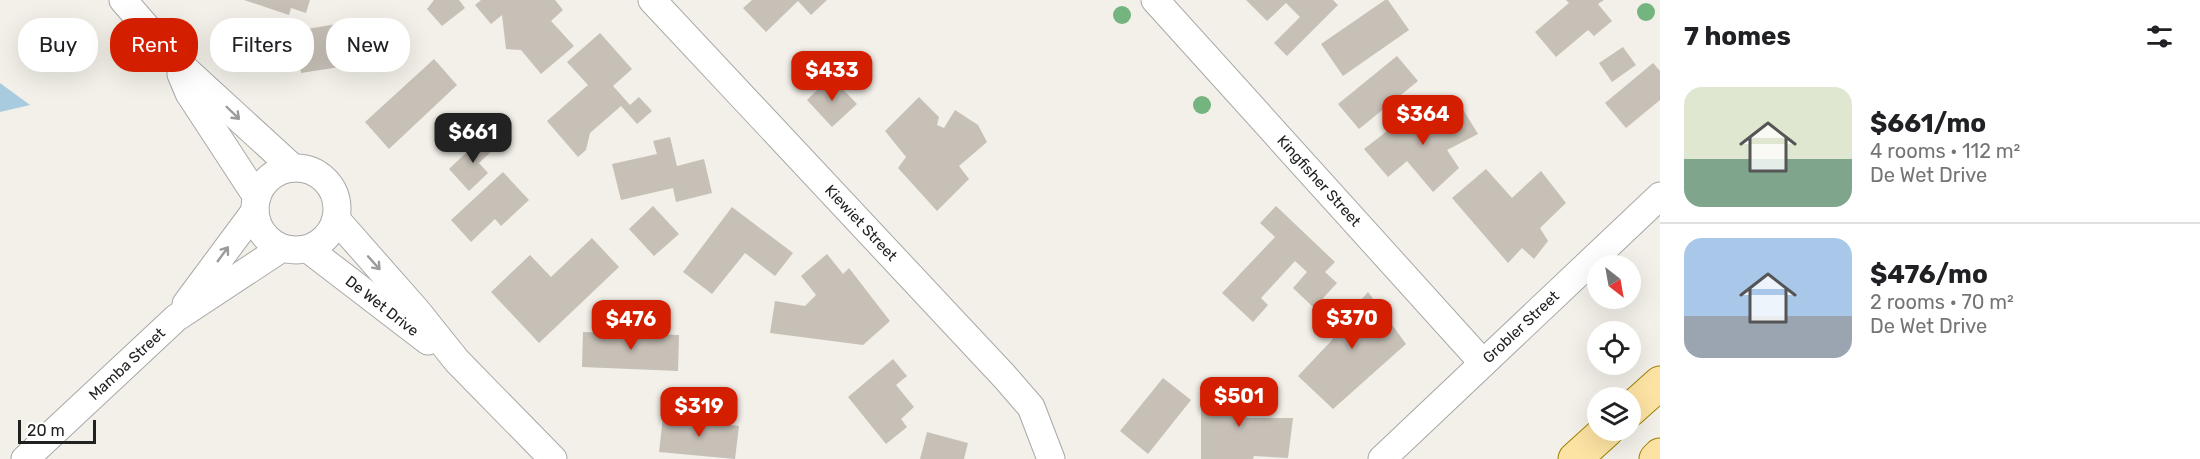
<!DOCTYPE html>
<meta charset="utf-8">
<style>
:root{--surface:#fff;--page:#f6f6f6;--text:#202124;--muted:#757577;--line:#e0e0e0;--accent:#d31f00}
body{margin:0;font-family:Rubik,sans-serif;background:var(--page);color:var(--text);height:100vh;display:flex;flex-direction:column;font-size:22px;white-space:nowrap}
*{box-sizing:border-box;margin:0}
p{font-size:20px;color:var(--muted)}
.icon{flex:none;width:33px;height:33px;fill:none;stroke:currentColor;stroke-width:2;stroke-linecap:round;stroke-linejoin:round}
.map{position:relative;flex:1;overflow:hidden}
.side{display:flex;flex-direction:column;background:var(--surface);width:540px}
.side>*{flex:none}
.guide{position:absolute;left:18px;top:18px;width:570px;height:54px;display:flex;gap:12px}
.needle{width:39px;rotate:149deg}
.fabs{position:absolute;left:1587px;top:255px;display:grid;gap:12px}
.fabs a{display:grid;place-items:center;width:54px;height:54px;border-radius:50%;background:var(--surface);box-shadow:0 6px 24px #0002;font-size:30px}
.scale{position:absolute;left:18px;bottom:15px;width:78px;box-sizing:border-box;padding-left:6px;border:3px solid #212121;border-top:0;font-size:16px;line-height:21px;white-space:nowrap;color:#212121;-webkit-text-stroke:4px #fff;paint-order:stroke}
.price{position:absolute;translate:-50% -51px;padding:0 14px;border-radius:12px;background:var(--accent);color:#fff;font-size:20px;line-height:39px;filter:drop-shadow(0 2px 3px #0008)}
.price::after{content:'';position:absolute;left:50%;top:36px;width:18px;height:14px;margin-left:-9px;background:inherit;clip-path:polygon(0 0,100% 0,50% 100%)}
.price.active{background:#222;color:#fff}
ul{padding:0;list-style:none}
li{display:flex;align-items:center;gap:18px;height:150px;padding:0 24px}
li+li{border-top:2px solid var(--line)}
li span{display:grid;place-items:center;flex:none;width:168px;height:120px;border-radius:18px;color:#555}
li>.icon{margin-inline-start:auto}
span .icon{width:72px;height:72px;fill:#fffc;stroke-width:1}
li b{font-size:26px}
h2{display:flex;justify-content:space-between;align-items:center;height:72px;padding:0 24px;font-size:26px}
.chip{padding:0 21px;border-radius:24px;background:var(--surface);box-shadow:0 6px 24px #0002;font-size:21px;line-height:54px}
.chip.active{background:var(--accent);color:#fff}
main{display:flex;flex:1;min-height:0}
.map>svg:first-child{display:block}
.water{fill:#a9cbdf}
.building{fill:#c7c0b7}
.lines{fill:none;stroke-linecap:round;stroke-linejoin:round}
.minor-casing{stroke:#a8a8a8;stroke-width:29}
.major-casing{stroke:#9f8200;stroke-width:35}
.minor{stroke:#fff;stroke-width:27}
.major{stroke:#fce3a3;stroke-width:33}
.tree{fill:#74b47e}
.oneway{stroke:#9b9b9b}
.labels{text-anchor:middle;stroke-width:5;stroke-linejoin:round;paint-order:stroke}
.street-label{font-size:15px;fill:#212121;stroke:#fff}
</style>
<main>
<div class="map">
<svg width="1660" height="459" viewBox="0 0 1660 459">
<rect width="100%" height="100%" fill="#f2f0e8"/>
<polygon class="water" points="0,83 30,105 0,112"/>
<g class="building">
<polygon points="244,0 310,0 306,13 291,8 289,15"/>
<polygon points="434,0 459,0 465,8 442,26 427,9"/>
<polygon points="481,0 555,0 563,10 551,21 574,46 541,74 521,50 506,49 502,15 491,24 475,5"/>
<polygon points="752,0 827,0 811,15 798,1 766,32 743,8"/>
<polygon points="1246,0 1333,0 1338,5 1287,56 1274,43 1300,17 1286,3 1267,21"/>
<polygon points="1385,0 1388,0 1409,30 1343,76 1321,44"/>
<polygon points="1566,0 1604,0 1598,4 1612,21 1594,36 1588,30 1556,57 1535,32 1569,3"/>
<polygon points="343,23 347,46 381,41 384,60 301,73 295,31"/>
<polygon points="600,33 632,69 613,86 630,105 639,97 652,111 637,124 621,106 590,133 586,150 578,157 547,121 588,85 567,62"/>
<polygon points="1623,47 1636,65 1612,82 1599,63"/>
<polygon points="1397,56 1418,81 1359,129 1338,104"/>
<polygon points="434,59 457,85 389,149 365,122"/>
<polygon points="1653,63 1660,71 1660,100 1626,128 1605,103"/>
<polygon points="831,77 857,104 832,127 807,100"/>
<polygon points="919,97 939,117 937,125 944,128 955,110 978,125 987,142 959,166 969,179 937,211 898,168 906,157 885,131"/>
<polygon points="1459,103 1478,134 1447,150 1459,168 1433,192 1407,161 1388,177 1364,149 1414,110 1430,128"/>
<polygon points="485,135 496,147 479,163 488,173 469,191 449,169"/>
<polygon points="670,137 677,166 704,159 712,193 676,202 673,188 621,200 612,164 657,154 653,141"/>
<polygon points="1486,169 1512,198 1541,171 1566,203 1540,228 1548,241 1534,259 1522,248 1508,263 1452,198"/>
<polygon points="503,172 529,200 501,226 495,219 471,242 451,220"/>
<polygon points="653,206 679,234 654,256 629,229"/>
<polygon points="1276,206 1335,262 1325,272 1337,283 1314,308 1293,288 1307,272 1295,261 1261,298 1268,305 1253,322 1222,293 1275,237 1260,223"/>
<polygon points="732,207 793,253 775,276 745,253 712,294 683,272"/>
<polygon points="592,238 619,267 539,343 491,292 530,255 551,277"/>
<polygon points="827,254 843,274 849,268 890,321 863,345 770,333 775,301 805,306 816,295 801,276"/>
<polygon points="1368,292 1406,344 1333,409 1298,376 1333,339 1319,325 1346,300 1354,308"/>
<polygon points="583,332 679,335 678,371 582,367"/>
<polygon points="893,359 907,376 896,385 914,407 901,419 907,427 886,444 848,397"/>
<polygon points="1163,378 1191,400 1148,454 1120,431"/>
<polygon points="1201,387 1247,389 1247,418 1293,418 1288,458 1254,456 1253,459 1201,459"/>
<polygon points="663,417 739,426 735,459 659,452"/>
<polygon points="927,432 968,443 964,459 920,459"/>
</g>
<g class="lines">
<defs>
<g id="minor">
<polyline points="123,0 174,59 293,168"/>
<polyline points="652,0 1004,376 1031,407 1051,459"/>
<polyline points="1155,0 1483,363"/>
<polyline points="181,74 189,93 257,197"/>
<circle cx="296" cy="209" r="41"/>
<polyline points="336,219 417,311 457,361 553,459"/>
<polyline points="308,249 428,341"/>
<polyline points="186,304 255,211"/>
<polyline points="25,459 176,318 282,248"/>
<polyline points="1382,459 1660,196"/>
</g>
<g id="major">
<polyline points="1630,410 1660,383"/>
<polyline points="1575,459 1607,430"/>
<polyline points="1656,459 1660,455"/>
</g>
</defs>
<use href="#minor" class="minor-casing"/>
<use href="#major" class="major-casing"/>
<use href="#minor" class="minor"/>
<use href="#major" class="major"/>
</g>
<g class="tree">
<circle cx="1646" cy="12" r="9"/>
<circle cx="1122" cy="15" r="9"/>
<circle cx="1202" cy="105" r="9"/>
</g>
<defs><path id="oneway-shaft" d="M-6 0H5M1.5-3L5.5 0L1.5 3" fill="none" stroke-width="1.6" stroke-linecap="round" stroke-linejoin="round" transform="scale(1.5)"/></defs>
<g class="oneway">
<use href="#oneway-shaft" transform="translate(233 113) rotate(44)"/>
<use href="#oneway-shaft" transform="translate(223 254) rotate(-54)"/>
<use href="#oneway-shaft" transform="translate(374 263) rotate(48)"/>
</g>
<g class="labels">
<g class="street-label">
<text transform="translate(1319 181) rotate(48)" y="5">Kingfisher Street</text>
<text transform="translate(861 223) rotate(47)" y="5">Kiewiet Street</text>
<text transform="translate(382 306) rotate(38)" y="5">De Wet Drive</text>
<text transform="translate(1521 327) rotate(-43)" y="5">Grobler Street</text>
<text transform="translate(127 364) rotate(-43)" y="5">Mamba Street</text>
</g>
</g>
</svg>
<div class="fabs">
<a><svg class="needle" viewBox="-14 -14 28 28"><path d="M0-13l5 13h-10z" fill="#e53935"/><path d="M0 13l5-13h-10z" fill="#757577"/></svg></a>
<a><svg class="icon" aria-label="locate" viewBox="0 0 24 24"><circle cx="12" cy="12" r="6"/><path d="M12 2v4M12 18v4M2 12h4M18 12h4"/></svg></a>
<a><svg class="icon" aria-label="layers" viewBox="0 0 24 24"><path d="M12 4l9 5-9 5-9-5zM3 14l9 5 9-5"/></svg></a>
</div>
<div class="scale">20 m</div>
<b class="price" style="left:832px;top:102px">$433</b>
<b class="price" style="left:1423px;top:146px">$364</b>
<b class="price active" style="left:473px;top:164px">$661</b>
<b class="price" style="left:1352px;top:350px">$370</b>
<b class="price" style="left:631px;top:351px">$476</b>
<b class="price" style="left:1239px;top:428px">$501</b>
<b class="price" style="left:699px;top:438px">$319</b>
<div class="guide">
<a class="chip">Buy</a>
<a class="chip active">Rent</a>
<a class="chip">Filters</a>
<a class="chip">New</a>
</div>
</div>
<section class="side">
<h2>7 homes<svg class="icon" aria-label="filters" viewBox="0 0 24 24"><path d="M4 7h16M4 17h16"/><circle cx="9" cy="7" r="2"/><circle cx="15" cy="17" r="2"/></svg></h2>
<ul>
<li><span style="background:linear-gradient(#dfe7d0 60%,#7fa58c 0)"><svg class="icon" aria-label="home" viewBox="0 0 24 24"><path d="M3 11l9-7 9 7M6 9v11h12V9"/></svg></span><div><b>$661/mo</b><p>4 rooms · 112 m²</p><p>De Wet Drive</p></div></li>
<li><span style="background:linear-gradient(#a9c7e8 65%,#9aa5b1 0)"><svg class="icon" aria-label="home" viewBox="0 0 24 24"><path d="M3 11l9-7 9 7M6 9v11h12V9"/></svg></span><div><b>$476/mo</b><p>2 rooms · 70 m²</p><p>De Wet Drive</p></div></li>
</ul>
</section>
</main>
